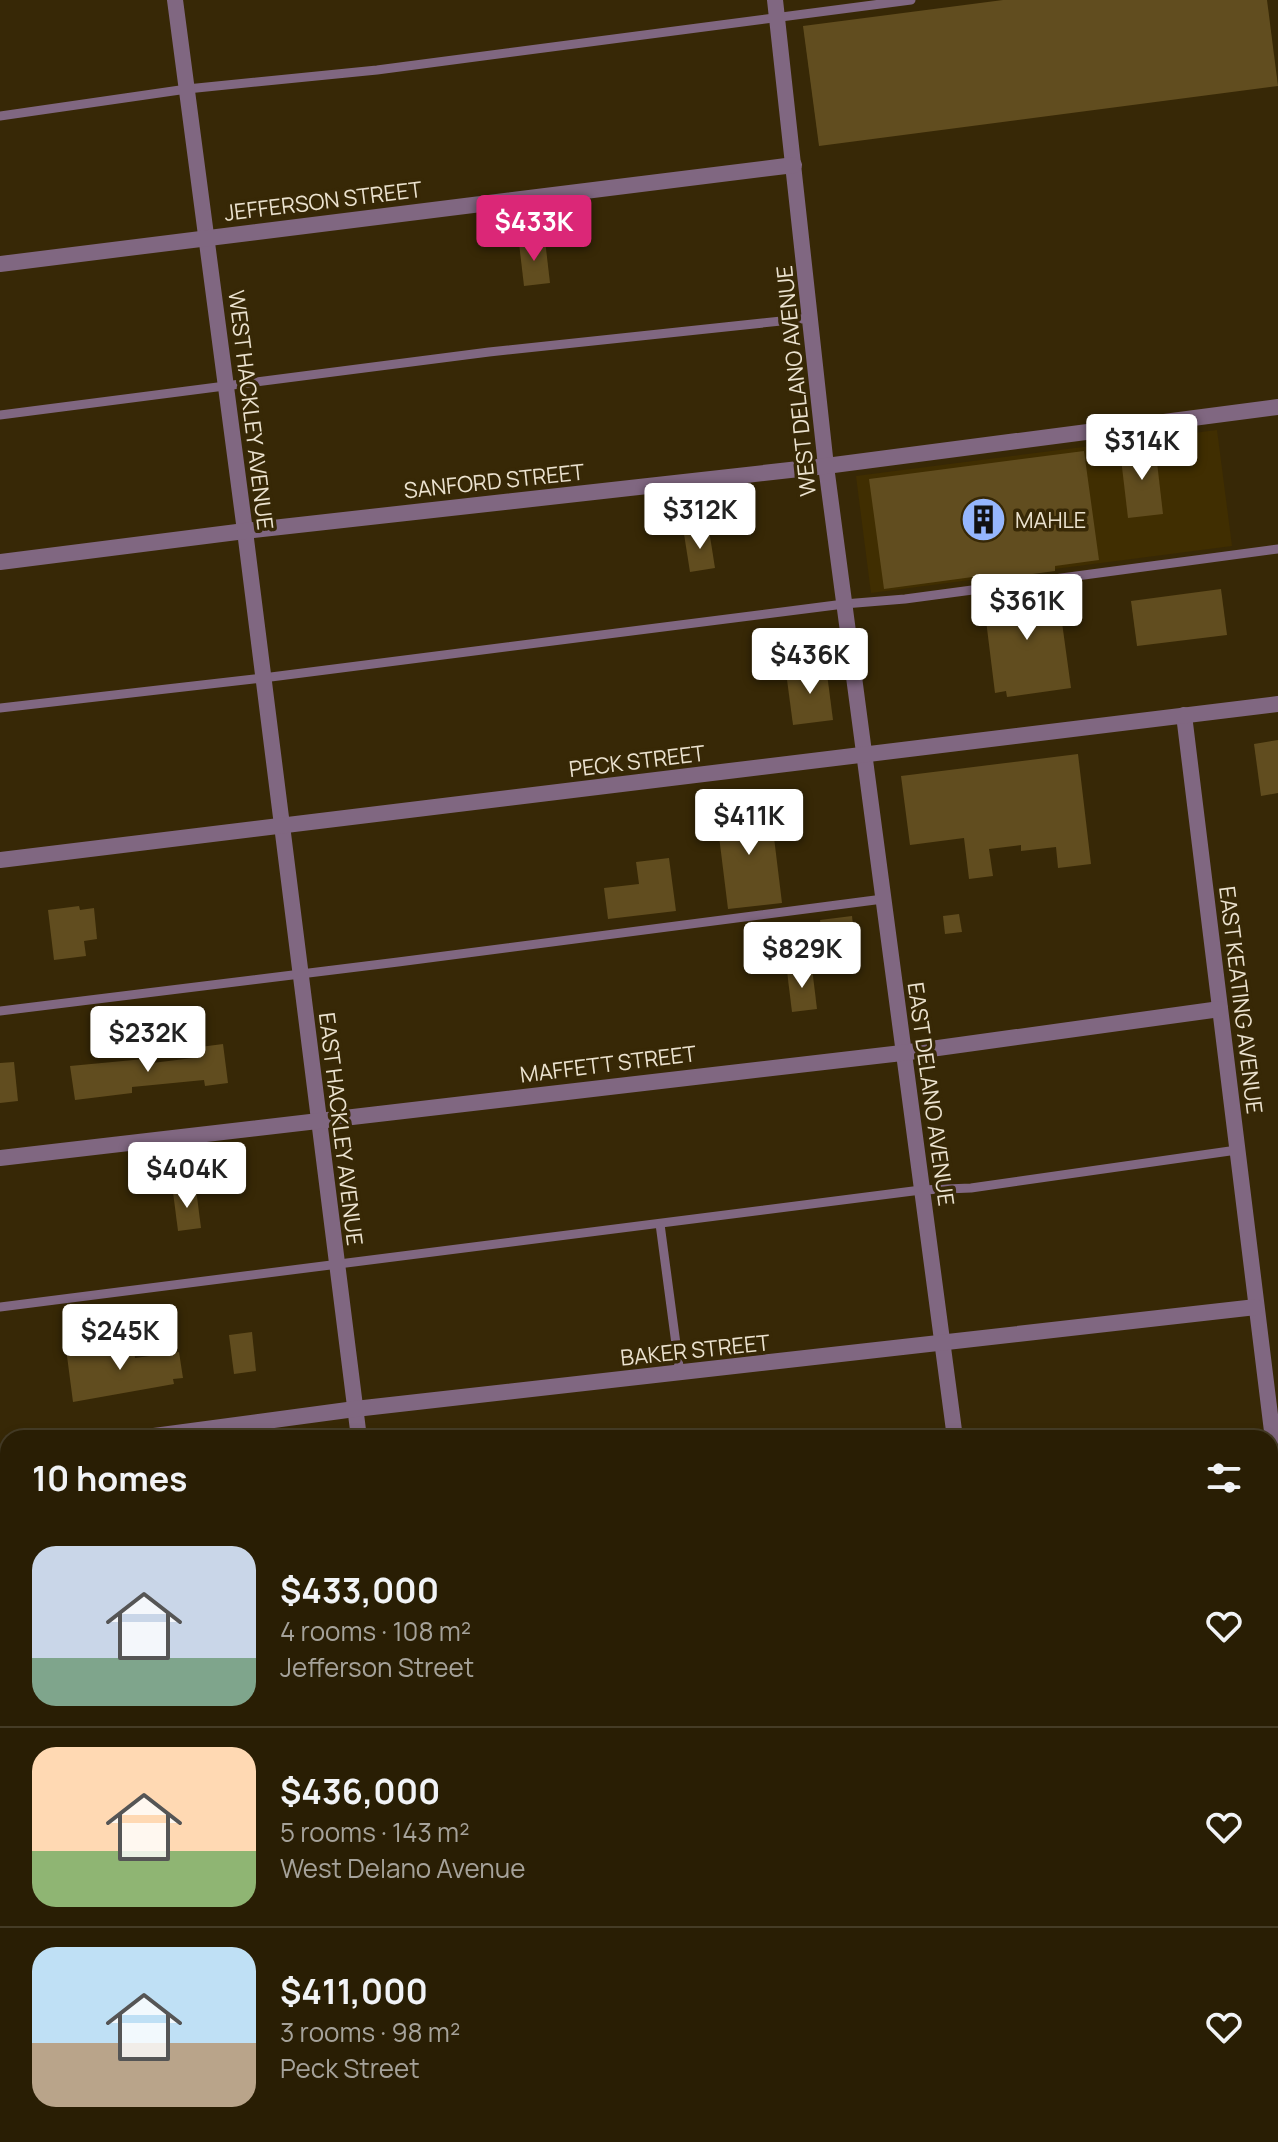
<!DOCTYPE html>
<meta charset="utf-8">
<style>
:root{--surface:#291e04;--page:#352b13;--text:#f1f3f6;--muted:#a5a29a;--line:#453c26;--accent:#db2777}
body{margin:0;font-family:Manrope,sans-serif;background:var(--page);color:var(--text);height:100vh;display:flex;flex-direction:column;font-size:30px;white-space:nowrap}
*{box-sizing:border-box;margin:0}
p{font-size:26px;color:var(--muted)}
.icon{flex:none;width:44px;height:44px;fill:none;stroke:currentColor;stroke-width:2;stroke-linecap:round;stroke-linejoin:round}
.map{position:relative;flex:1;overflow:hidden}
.drawer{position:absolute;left:0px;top:1430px;width:1278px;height:712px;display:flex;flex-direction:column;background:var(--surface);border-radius:24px 24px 0 0;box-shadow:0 4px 12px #0003,0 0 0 2px var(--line)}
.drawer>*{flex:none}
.price{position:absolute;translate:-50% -68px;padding:0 18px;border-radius:8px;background:#fff;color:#222;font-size:26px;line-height:52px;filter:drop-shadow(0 2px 4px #0008)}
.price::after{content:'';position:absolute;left:50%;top:48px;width:24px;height:18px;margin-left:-12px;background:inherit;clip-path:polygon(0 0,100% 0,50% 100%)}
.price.current{background:var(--accent);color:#fff}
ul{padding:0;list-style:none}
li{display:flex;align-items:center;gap:24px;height:200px;padding:0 32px}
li+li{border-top:2px solid var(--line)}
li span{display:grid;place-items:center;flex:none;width:224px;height:160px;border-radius:24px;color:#555}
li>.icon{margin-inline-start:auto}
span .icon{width:96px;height:96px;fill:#fffc;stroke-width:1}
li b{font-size:34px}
h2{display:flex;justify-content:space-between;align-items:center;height:96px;padding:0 32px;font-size:34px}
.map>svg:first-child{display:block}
.built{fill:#402e01}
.building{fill:#614d1f}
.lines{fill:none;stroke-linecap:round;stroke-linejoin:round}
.service{stroke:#806781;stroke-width:9}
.minor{stroke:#806781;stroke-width:16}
.tertiary{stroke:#806781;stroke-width:16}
.labels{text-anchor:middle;stroke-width:7;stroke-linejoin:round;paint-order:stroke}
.street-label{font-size:22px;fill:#ebe2cf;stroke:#372806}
.poi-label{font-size:22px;fill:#ebe2cf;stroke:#372806;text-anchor:start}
</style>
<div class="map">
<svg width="1278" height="2142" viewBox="0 0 1278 2142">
<rect width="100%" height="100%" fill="#372806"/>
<polygon class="built" points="1217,430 1232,546 871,593 856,476"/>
<g class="building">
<polygon points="1003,0 1267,0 1278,86 819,146 803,26"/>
<polygon points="545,240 550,283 524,286 519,243"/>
<polygon points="1155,445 1163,514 1128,518 1120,450"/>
<polygon points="1084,451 1099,560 1055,566 1055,571 981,581 980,576 884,589 869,479"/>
<polygon points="709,530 715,568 690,572 684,534"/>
<polygon points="1057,586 1071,688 1007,697 1006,691 995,693 983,596"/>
<polygon points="1221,589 1227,635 1137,646 1131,601"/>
<polygon points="826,666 833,720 793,725 786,672"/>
<polygon points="1278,740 1278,793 1261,796 1254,744"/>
<polygon points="1078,754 1091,864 1058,868 1056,847 1021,851 1021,845 989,849 993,876 969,879 964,838 910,845 901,776"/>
<polygon points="751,797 753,816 771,813 782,903 728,909 717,820 733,818 731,799"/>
<polygon points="669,858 676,911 608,919 604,888 639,884 636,862"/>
<polygon points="79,906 80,910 94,908 97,939 84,941 86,956 54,960 48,910"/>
<polygon points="959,914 962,932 945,934 943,916"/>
<polygon points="852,916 854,934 822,937 820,920"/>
<polygon points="812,968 817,1009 792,1012 787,971"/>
<polygon points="223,1044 228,1083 205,1086 204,1080 132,1087 132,1093 75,1100 70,1066 144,1059 144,1064 201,1057 200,1047"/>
<polygon points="14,1062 18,1101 0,1103 0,1063"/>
<polygon points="196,1189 201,1228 178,1231 173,1192"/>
<polygon points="252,1332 256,1371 234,1374 229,1335"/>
<polygon points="133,1342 135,1358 179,1352 183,1378 173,1379 174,1384 73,1402 67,1356 111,1350 110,1345"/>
</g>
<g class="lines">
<g class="service">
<polyline points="0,116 187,89 377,70 911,0"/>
<polyline points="0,415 489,352 810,318"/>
<polyline points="0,708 263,678 844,604 905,599 1278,549"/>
<polyline points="0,1011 398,962 883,899"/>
<polyline points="660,1224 680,1374"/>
<polyline points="0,1307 921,1190 971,1188 1237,1150"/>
<polyline points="0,1606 8,1605"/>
<polyline points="0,1911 8,1910"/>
<polyline points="1270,2044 1278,2043"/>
<polyline points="496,2142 560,2134"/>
</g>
<g class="minor">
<polyline points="175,0 245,531 359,1438"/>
<polyline points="775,0 826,466 955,1438"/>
<polyline points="0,264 794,165"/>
<polyline points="1184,715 1278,1480"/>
<polyline points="0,1158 902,1053 1220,1009"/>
<polyline points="139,1438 355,1409 1256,1307"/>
<polyline points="0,1456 8,1455"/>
<polyline points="1270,1600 1278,1600"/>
<polyline points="0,1755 8,1754"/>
<polyline points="1270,1894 1278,1893"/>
<polyline points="0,2052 8,2051"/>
<polyline points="445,2134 446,2142"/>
<polyline points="1046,2134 1047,2142"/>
</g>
<g class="tertiary">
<polyline points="0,562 245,531 826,466 1278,407"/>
<polyline points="0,860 1278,704"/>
</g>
</g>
<defs>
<symbol id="building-disc" viewBox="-11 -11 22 22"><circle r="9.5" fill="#95b6fd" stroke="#372806"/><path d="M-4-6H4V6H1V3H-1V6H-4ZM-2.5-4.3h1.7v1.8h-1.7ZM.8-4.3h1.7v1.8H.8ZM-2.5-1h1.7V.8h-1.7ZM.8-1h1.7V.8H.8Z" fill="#111"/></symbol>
</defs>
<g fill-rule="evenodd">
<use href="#building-disc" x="958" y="494" width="51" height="51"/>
</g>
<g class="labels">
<g class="street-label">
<text transform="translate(323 201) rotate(-7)" y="8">JEFFERSON STREET</text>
<text transform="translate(796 381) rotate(-96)" y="8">WEST DELANO AVENUE</text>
<text transform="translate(251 410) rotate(83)" y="8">WEST HACKLEY AVENUE</text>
<text transform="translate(494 481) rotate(-6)" y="8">SANFORD STREET</text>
<text transform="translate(637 761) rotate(-7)" y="8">PECK STREET</text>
<text transform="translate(1241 1000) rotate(83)" y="8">EAST KEATING AVENUE</text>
<text transform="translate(608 1064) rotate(-7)" y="8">MAFFETT STREET</text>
<text transform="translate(931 1094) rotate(82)" y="8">EAST DELANO AVENUE</text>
<text transform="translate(341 1129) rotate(83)" y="8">EAST HACKLEY AVENUE</text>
<text transform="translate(695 1350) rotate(-6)" y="8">BAKER STREET</text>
</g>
<g class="poi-label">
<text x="1015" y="528">MAHLE</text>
</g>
</g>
</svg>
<b class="price current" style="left:534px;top:263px">$433K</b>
<b class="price" style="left:1142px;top:482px">$314K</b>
<b class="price" style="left:700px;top:551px">$312K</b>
<b class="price" style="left:1027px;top:642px">$361K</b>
<b class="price" style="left:810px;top:696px">$436K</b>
<b class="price" style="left:749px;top:857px">$411K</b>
<b class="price" style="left:802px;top:990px">$829K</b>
<b class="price" style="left:148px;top:1074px">$232K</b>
<b class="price" style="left:187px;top:1210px">$404K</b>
<b class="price" style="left:120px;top:1372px">$245K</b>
<section class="drawer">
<h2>10 homes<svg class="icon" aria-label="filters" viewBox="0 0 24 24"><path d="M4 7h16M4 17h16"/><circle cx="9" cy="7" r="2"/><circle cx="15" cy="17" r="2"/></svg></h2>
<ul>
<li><span style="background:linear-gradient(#c9d6e8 70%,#7fa58c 0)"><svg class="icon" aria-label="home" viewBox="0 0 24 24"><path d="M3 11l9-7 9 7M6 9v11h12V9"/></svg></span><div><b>$433,000</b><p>4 rooms · 108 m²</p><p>Jefferson Street</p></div><svg class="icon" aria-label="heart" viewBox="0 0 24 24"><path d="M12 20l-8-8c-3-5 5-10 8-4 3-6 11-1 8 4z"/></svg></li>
<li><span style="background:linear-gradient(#ffd9b3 65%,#8fb573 0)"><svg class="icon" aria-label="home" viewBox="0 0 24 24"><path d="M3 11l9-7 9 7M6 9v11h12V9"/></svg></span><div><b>$436,000</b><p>5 rooms · 143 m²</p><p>West Delano Avenue</p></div><svg class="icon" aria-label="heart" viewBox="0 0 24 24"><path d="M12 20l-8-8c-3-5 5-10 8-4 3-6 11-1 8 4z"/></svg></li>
<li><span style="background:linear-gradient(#bfe0f5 60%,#b9a48a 0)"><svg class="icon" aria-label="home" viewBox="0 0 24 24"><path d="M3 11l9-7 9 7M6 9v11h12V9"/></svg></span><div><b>$411,000</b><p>3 rooms · 98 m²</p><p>Peck Street</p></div><svg class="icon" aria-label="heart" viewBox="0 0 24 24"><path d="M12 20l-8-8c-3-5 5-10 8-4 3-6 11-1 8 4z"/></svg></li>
</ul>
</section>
</div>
